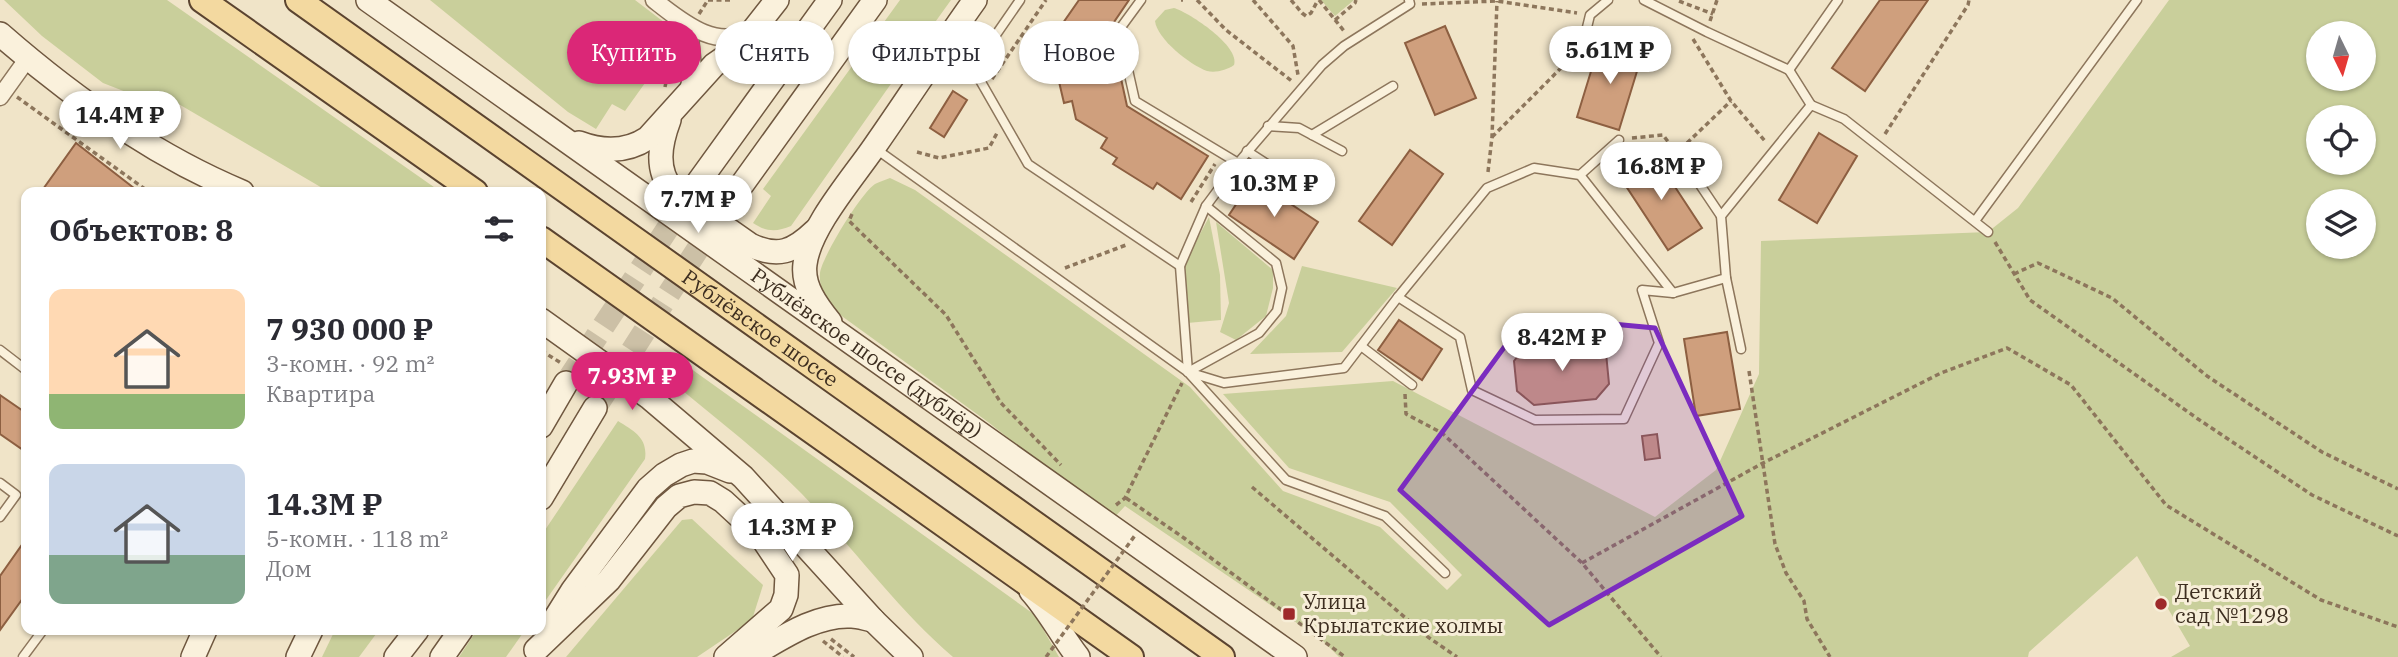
<!DOCTYPE html>
<html lang="ru">
<meta charset="utf-8">
<style>
:root{--surface:#fff;--page:#f7f7f7;--text:#2b2b33;--muted:#7c7c81;--accent:#db2777}
body{margin:0;font-family:"IBM Plex Serif",serif;background:var(--page);color:var(--text);height:100vh;display:flex;flex-direction:column;font-size:26px;white-space:nowrap}
*{box-sizing:border-box;margin:0}
p{font-size:23px;color:var(--muted)}
.icon{flex:none;width:38px;height:38px;fill:none;stroke:currentColor;stroke-width:2;stroke-linecap:round;stroke-linejoin:round}
.map{position:relative;flex:1;overflow:hidden}
.side{position:absolute;left:21px;top:187px;width:525px;height:448px;display:flex;flex-direction:column;background:var(--surface);border-radius:14px;box-shadow:0 2px 5px #0004}
.side>*{flex:none}
.banner{position:absolute;left:567px;top:21px;width:665px;height:63px;display:flex;gap:14px}
.needle{width:46px;rotate:175deg}
.buttons{position:absolute;left:2306px;top:21px;display:grid;gap:14px}
.buttons a{display:grid;place-items:center;width:70px;height:70px;border-radius:50%;background:var(--surface);box-shadow:0 2px 5px #0004;font-size:35px}
.price{position:absolute;translate:-50% -60px;padding:0 16px;border-radius:24px;background:#fff;color:#222;font-size:23px;line-height:46px;filter:drop-shadow(0 2px 4px #0008)}
.price::after{content:'';position:absolute;left:50%;top:42px;width:21px;height:16px;margin-left:-10px;background:inherit;clip-path:polygon(0 0,100% 0,50% 100%)}
.price.on{background:var(--accent);color:#fff}
ul{padding:0;list-style:none}
li{display:flex;align-items:center;gap:21px;height:175px;padding:0 28px}
li span{display:grid;place-items:center;flex:none;width:196px;height:140px;border-radius:14px;color:#555}
li>.icon{margin-inline-start:auto}
span .icon{width:84px;height:84px;fill:#fffc;stroke-width:1}
li b{font-size:30px}
h2{display:flex;justify-content:space-between;align-items:center;height:84px;padding:0 28px;font-size:30px}
.pill{padding:0 24px;border-radius:32px;background:var(--surface);box-shadow:0 2px 5px #0004;font-size:24px;line-height:63px}
.pill.on{background:var(--accent);color:#fff}
.map>svg:first-child{display:block}
.green{fill:#c9cf9b;fill-rule:evenodd}
.building{fill:#cf9f7d;stroke:#8d5f41;stroke-width:2}
.lines{fill:none;stroke-linecap:round;stroke-linejoin:round}
.secondary-tunnel{stroke:#ccc0a6;stroke-width:23;stroke-dasharray:23 11;stroke-linecap:butt}
.lane-casing{stroke:#8d765c;stroke-width:11}
.street-casing{stroke:#8d765c;stroke-width:19}
.secondary-casing{stroke:#6f573f;stroke-width:26}
.primary-casing{stroke:#5b4430;stroke-width:28}
.path{stroke:#8d765c;stroke-width:3.5;stroke-dasharray:5 3.5;stroke-linecap:butt}
.lane{stroke:#faf1dc;stroke-width:8}
.street{stroke:#faf1dc;stroke-width:16}
.secondary{stroke:#faf1dc;stroke-width:23}
.primary{stroke:#f3d9a0;stroke-width:24}
.path-bridge{stroke:#8d765c;stroke-width:3.5;stroke-dasharray:5 3.5;stroke-linecap:butt}
.marked{fill:#7b2cbf;fill-opacity:0.2;stroke:#7b2cbf;stroke-width:5;stroke-linejoin:round}
.poi-dot{fill:#9e2a2b;stroke:#f7eed8;stroke-width:2.5}
.labels{text-anchor:middle;stroke-width:6;stroke-linejoin:round;paint-order:stroke}
.street-label{font-size:21px;fill:#3d2e20;stroke:#f7eed8}
.poi-label{font-size:21px;fill:#3d2e20;stroke:#f7eed8;text-anchor:start}
</style>
<div class="map">
<svg width="2398" height="657" viewBox="0 0 2398 657">
<rect width="100%" height="100%" fill="#f0e4c8"/>
<g class="green">
<polygon points="4,0 167,0 441,192 334,192 324,189 170,99 162,106 103,83 42,36"/>
<polygon points="430,0 635,0 673,29 661,43 660,62 625,111 612,104 596,129 568,112"/>
<path d="M 900,0 L 951,0 L 923,39 L 912,31 L 897,53 L 907,61 L 791,226 C 777,232 766,232 753,223 L 771,196 L 763,189 Z"/>
<polygon points="1321,0 1354,0 1335,16"/>
<path d="M 2169,0 L 2398,0 L 2398,657 L 2171,657 L 2190,646 L 2137,556 L 2029,652 L 2028,657 L 1339,657 L 1322,640 L 1125,506 L 1112,520 L 988,422 L 832,309 C 824,297 819,287 820,273 C 822,257 861,193 875,184 C 879,182 885,180 890,178 L 915,190 L 1190,387 L 1283,491 L 1380,527 L 1447,590 L 1462,575 L 1390,502 L 1289,468 L 1223,394 L 1393,381 L 1655,517 L 1716,470 L 1759,374 L 1761,241 L 1988,232 L 2018,208 ZM 2319,33 L 2364,33 L 2364,79 L 2319,79 ZM 2319,117 L 2364,117 L 2364,163 L 2319,163 ZM 2319,201 L 2364,201 L 2364,247 L 2319,247 Z"/>
<path d="M 1174,8 C 1190,13 1240,46 1234,65 C 1227,70 1216,73 1207,71 C 1190,65 1157,39 1155,21 L 1165,10 Z"/>
<polygon points="1209,217 1220,275 1221,320 1187,323 1183,266"/>
<polygon points="1216,222 1273,270 1273,288 1266,316 1236,340 1220,332 1229,303"/>
<polygon points="1302,266 1397,288 1342,352 1250,354 1286,316"/>
<path d="M 683,363 L 1035,615 L 1059,657 L 953,657 C 896,608 853,547 801,493 C 762,453 715,418 672,382 Z"/>
<path d="M 618,421 C 634,431 648,438 645,459 L 541,607 L 541,536 Z"/>
<polygon points="692,519 763,585 752,620 697,657 566,657 682,520"/>
<polygon points="335,630 379,630 359,657 322,657"/>
<polygon points="477,630 525,630 506,657 459,657"/>
</g>
<g class="building">
<polygon points="1079,0 1129,0 1110,28 1127,106 1208,156 1181,199 1157,183 1153,189 1113,164 1117,158 1101,148 1107,138 1076,119 1072,101 1064,103 1053,56 1058,55 1053,33 1065,30 1063,23"/>
<polygon points="1880,0 1928,0 1865,91 1832,68"/>
<polygon points="1445,26 1476,98 1435,115 1405,43"/>
<polygon points="1600,42 1642,55 1619,130 1577,117"/>
<polygon points="953,91 967,100 944,137 930,128"/>
<polygon points="1819,133 1857,156 1817,223 1779,200"/>
<polygon points="76,143 139,192 41,192"/>
<polygon points="1410,150 1443,174 1392,245 1359,221"/>
<polygon points="1654,155 1702,228 1668,250 1620,177"/>
<polygon points="1253,179 1318,222 1294,259 1229,215"/>
<polygon points="1399,320 1442,349 1422,380 1378,350"/>
<polygon points="1727,332 1740,409 1696,416 1684,339"/>
<polygon points="1593,341 1606,353 1609,384 1596,399 1534,405 1517,391 1514,361 1525,347"/>
<polygon points="0,395 26,413 26,452 0,434"/>
<polygon points="1657,434 1660,458 1645,460 1642,436"/>
<polygon points="26,539 26,594 0,630 0,576"/>
</g>
<g class="lines">
<g class="secondary-tunnel">
<polyline points="566,383 685,202"/>
<polyline points="595,408 714,224"/>
</g>
<defs>
<g id="lane">
<polyline points="1020,0 973,68 1028,164 1180,266"/>
<polyline points="1141,0 1119,30 1135,101 1238,163"/>
<polyline points="1644,0 1707,32 1789,70 1838,0"/>
<polyline points="1582,48 1590,15 1608,0"/>
<polyline points="1789,70 1811,105"/>
<polyline points="1268,126 1299,128 1342,151"/>
<polyline points="1312,135 1393,86"/>
<polyline points="876,149 1188,372 1286,480 1385,516 1445,573"/>
<polyline points="1247,151 1284,175"/>
<polyline points="1678,152 1721,216"/>
<polyline points="1580,175 1619,140"/>
<polyline points="1975,221 2137,0"/>
<polyline points="1726,278 1741,349"/>
<polyline points="1398,297 1460,337 1472,390 1535,420 1624,419 1659,343 1642,290 1673,293"/>
<polyline points="1361,346 1412,385"/>
<polyline points="0,350 26,370"/>
<polyline points="1188,372 1224,383 1344,368 1398,297 1487,188 1534,168 1580,175 1673,293 1726,278 1721,216 1811,105 1844,119 1988,232"/>
<polyline points="1188,372 1180,266 1206,206 1238,163 1322,65 1344,46 1410,4 1409,0"/>
<polyline points="1188,372 1259,333 1277,311 1282,288 1276,263 1206,206"/>
<polyline points="0,483 16,495 0,517"/>
<polyline points="23,657 43,630"/>
</g>
<g id="street">
<path d="M 654,0 C 681,21 719,54 754,28"/>
<polyline points="688,91 693,68 689,27"/>
<polyline points="0,97 28,58"/>
</g>
<g id="secondary">
<path id="s1" d="M 368,0 L 1295,657"/>
<path d="M 0,34 C 72,97 153,155 242,192"/>
<path d="M 669,120 C 660,144 655,170 673,191 L 750,245 C 778,258 793,252 815,231"/>
<path d="M 579,143 C 603,152 627,152 648,138 L 714,65 L 740,47 L 777,0"/>
<polyline points="697,184 830,0"/>
<polyline points="728,204 875,0"/>
<polyline points="541,320 650,398 743,477 873,620 911,657"/>
<path d="M 830,322 C 817,306 802,286 805,264 C 809,229 851,180 872,150 C 907,100 940,49 975,0"/>
<polyline points="541,426 566,383"/>
<polyline points="541,498 595,408"/>
<path d="M 1031,591 C 1049,611 1061,635 1078,657"/>
<polyline points="553,622 573,590 648,489 664,475 681,465 693,461 707,462 730,471"/>
<polyline points="536,650 609,580 666,507 679,496 694,492 710,493 723,501 761,536 787,575 786,595 781,609 726,657"/>
<polyline points="193,657 205,630"/>
<polyline points="298,657 311,630"/>
<polyline points="396,657 417,630"/>
<polyline points="442,657 461,630"/>
<path d="M 749,657 C 779,640 815,614 851,616 C 859,616 866,619 873,620"/>
</g>
<g id="primary">
<polyline points="202,0 475,192"/>
<path id="s2" d="M 298,0 L 1222,657"/>
<polyline points="541,239 1131,657"/>
</g>
</defs>
<use href="#lane" class="lane-casing"/>
<use href="#street" class="street-casing"/>
<use href="#secondary" class="secondary-casing"/>
<use href="#primary" class="primary-casing"/>
<g class="path">
<polyline points="708,0 733,0"/>
<polyline points="1181,0 1183,0"/>
<polyline points="1197,0 1226,30 1293,82"/>
<polyline points="1253,0 1293,46 1298,75"/>
<polyline points="1291,0 1302,13 1306,16 1311,13 1318,0"/>
<polyline points="1319,0 1344,31"/>
<polyline points="1679,1 1713,14"/>
<polyline points="1422,4 1497,1 1577,13"/>
<polyline points="699,14 708,0"/>
<polyline points="1335,20 1355,3 1356,0"/>
<polyline points="1710,21 1717,0"/>
<polyline points="1693,39 1731,101 1765,141"/>
<polyline points="992,79 1046,0"/>
<polyline points="665,87 673,49"/>
<polyline points="17,97 149,192"/>
<polyline points="1885,134 1968,5 1969,0"/>
<polyline points="1492,137 1573,56"/>
<polyline points="1632,138 1663,135 1669,143"/>
<polyline points="1687,143 1731,101"/>
<polyline points="917,152 939,158 989,148 997,133"/>
<polyline points="1488,172 1492,137 1497,1"/>
<polyline points="1191,202 1215,164"/>
<polyline points="852,214 849,221 946,315 1001,403 1061,465"/>
<polyline points="1995,242 2030,300 2198,419 2312,495 2398,536"/>
<polyline points="1065,268 1126,245"/>
<polyline points="2014,274 2038,263 2112,298 2207,376 2322,452 2398,489"/>
<polyline points="541,355 545,353 561,363"/>
<polyline points="1749,371 1775,544 1786,573 1804,601 1807,619 1830,657"/>
<polyline points="1405,394 1406,414 1442,433 1582,563 1661,657"/>
<polyline points="1252,487 1428,637 1457,657"/>
<polyline points="1126,498 1184,538 1345,657"/>
<polyline points="1116,505 1125,498 1182,383"/>
<polyline points="1582,563 1763,463 1941,373 2007,348 2071,385 2166,505 2321,600 2398,627"/>
<polyline points="831,639 854,657"/>
<polyline points="823,641 843,657"/>
</g>
<use href="#lane" class="lane"/>
<use href="#street" class="street"/>
<use href="#secondary" class="secondary"/>
<use href="#primary" class="primary"/>
<polyline class="path-bridge" points="1046,657 1136,534"/>
</g>
<path class="marked" d="M 1527,316 L 1655,328 L 1742,516 L 1549,625 L 1400,490 Z"/>
<g class="poi-dot">
<circle cx="2161" cy="604" r="7"/>
<rect x="1282" y="607" width="14" height="14" rx="3.5"/>
</g>
<g class="labels">
<g class="street-label">
<text dy="7" stroke="none"><textPath href="#s2" startOffset="567">Рублёвское шоссе</textPath></text>
<text dy="7" stroke="none"><textPath href="#s1" startOffset="611">Рублёвское шоссе (дублёр)</textPath></text>
</g>
<g class="poi-label">
<text x="2175" y="599">Детский<tspan x="2175" dy="24">сад №1298</tspan></text>
<text x="1303" y="609">Улица<tspan x="1303" dy="24">Крылатские холмы</tspan></text>
</g>
</g>
</svg>
<div class="buttons">
<a><svg class="needle" viewBox="-14 -14 28 28"><path d="M0-13l5 13h-10z" fill="#e53935"/><path d="M0 13l5-13h-10z" fill="#7c7c81"/></svg></a>
<a><svg class="icon" aria-label="locate" viewBox="0 0 24 24"><circle cx="12" cy="12" r="6"/><path d="M12 2v4M12 18v4M2 12h4M18 12h4"/></svg></a>
<a><svg class="icon" aria-label="layers" viewBox="0 0 24 24"><path d="M12 4l9 5-9 5-9-5zM3 14l9 5 9-5"/></svg></a>
</div>
<b class="price" style="left:1610px;top:86px">5.61M ₽</b>
<b class="price" style="left:120px;top:151px">14.4M ₽</b>
<b class="price" style="left:1661px;top:202px">16.8M ₽</b>
<b class="price" style="left:1274px;top:219px">10.3M ₽</b>
<b class="price" style="left:698px;top:235px">7.7M ₽</b>
<b class="price" style="left:1562px;top:373px">8.42M ₽</b>
<b class="price on" style="left:632px;top:412px">7.93M ₽</b>
<b class="price" style="left:792px;top:563px">14.3M ₽</b>
<div class="banner">
<a class="pill on">Купить</a>
<a class="pill">Снять</a>
<a class="pill">Фильтры</a>
<a class="pill">Новое</a>
</div>
<section class="side">
<h2>Объектов: 8<svg class="icon" aria-label="filters" viewBox="0 0 24 24"><path d="M4 7h16M4 17h16"/><circle cx="9" cy="7" r="2"/><circle cx="15" cy="17" r="2"/></svg></h2>
<ul>
<li><span style="background:linear-gradient(#ffd9b3 75%,#8fb573 0)"><svg class="icon" aria-label="home" viewBox="0 0 24 24"><path d="M3 11l9-7 9 7M6 9v11h12V9"/></svg></span><div><b>7 930 000 ₽</b><p>3-комн. · 92 m²</p><p>Квартира</p></div></li>
<li><span style="background:linear-gradient(#c9d6e8 65%,#7fa58c 0)"><svg class="icon" aria-label="home" viewBox="0 0 24 24"><path d="M3 11l9-7 9 7M6 9v11h12V9"/></svg></span><div><b>14.3M ₽</b><p>5-комн. · 118 m²</p><p>Дом</p></div></li>
</ul>
</section>
</div>
